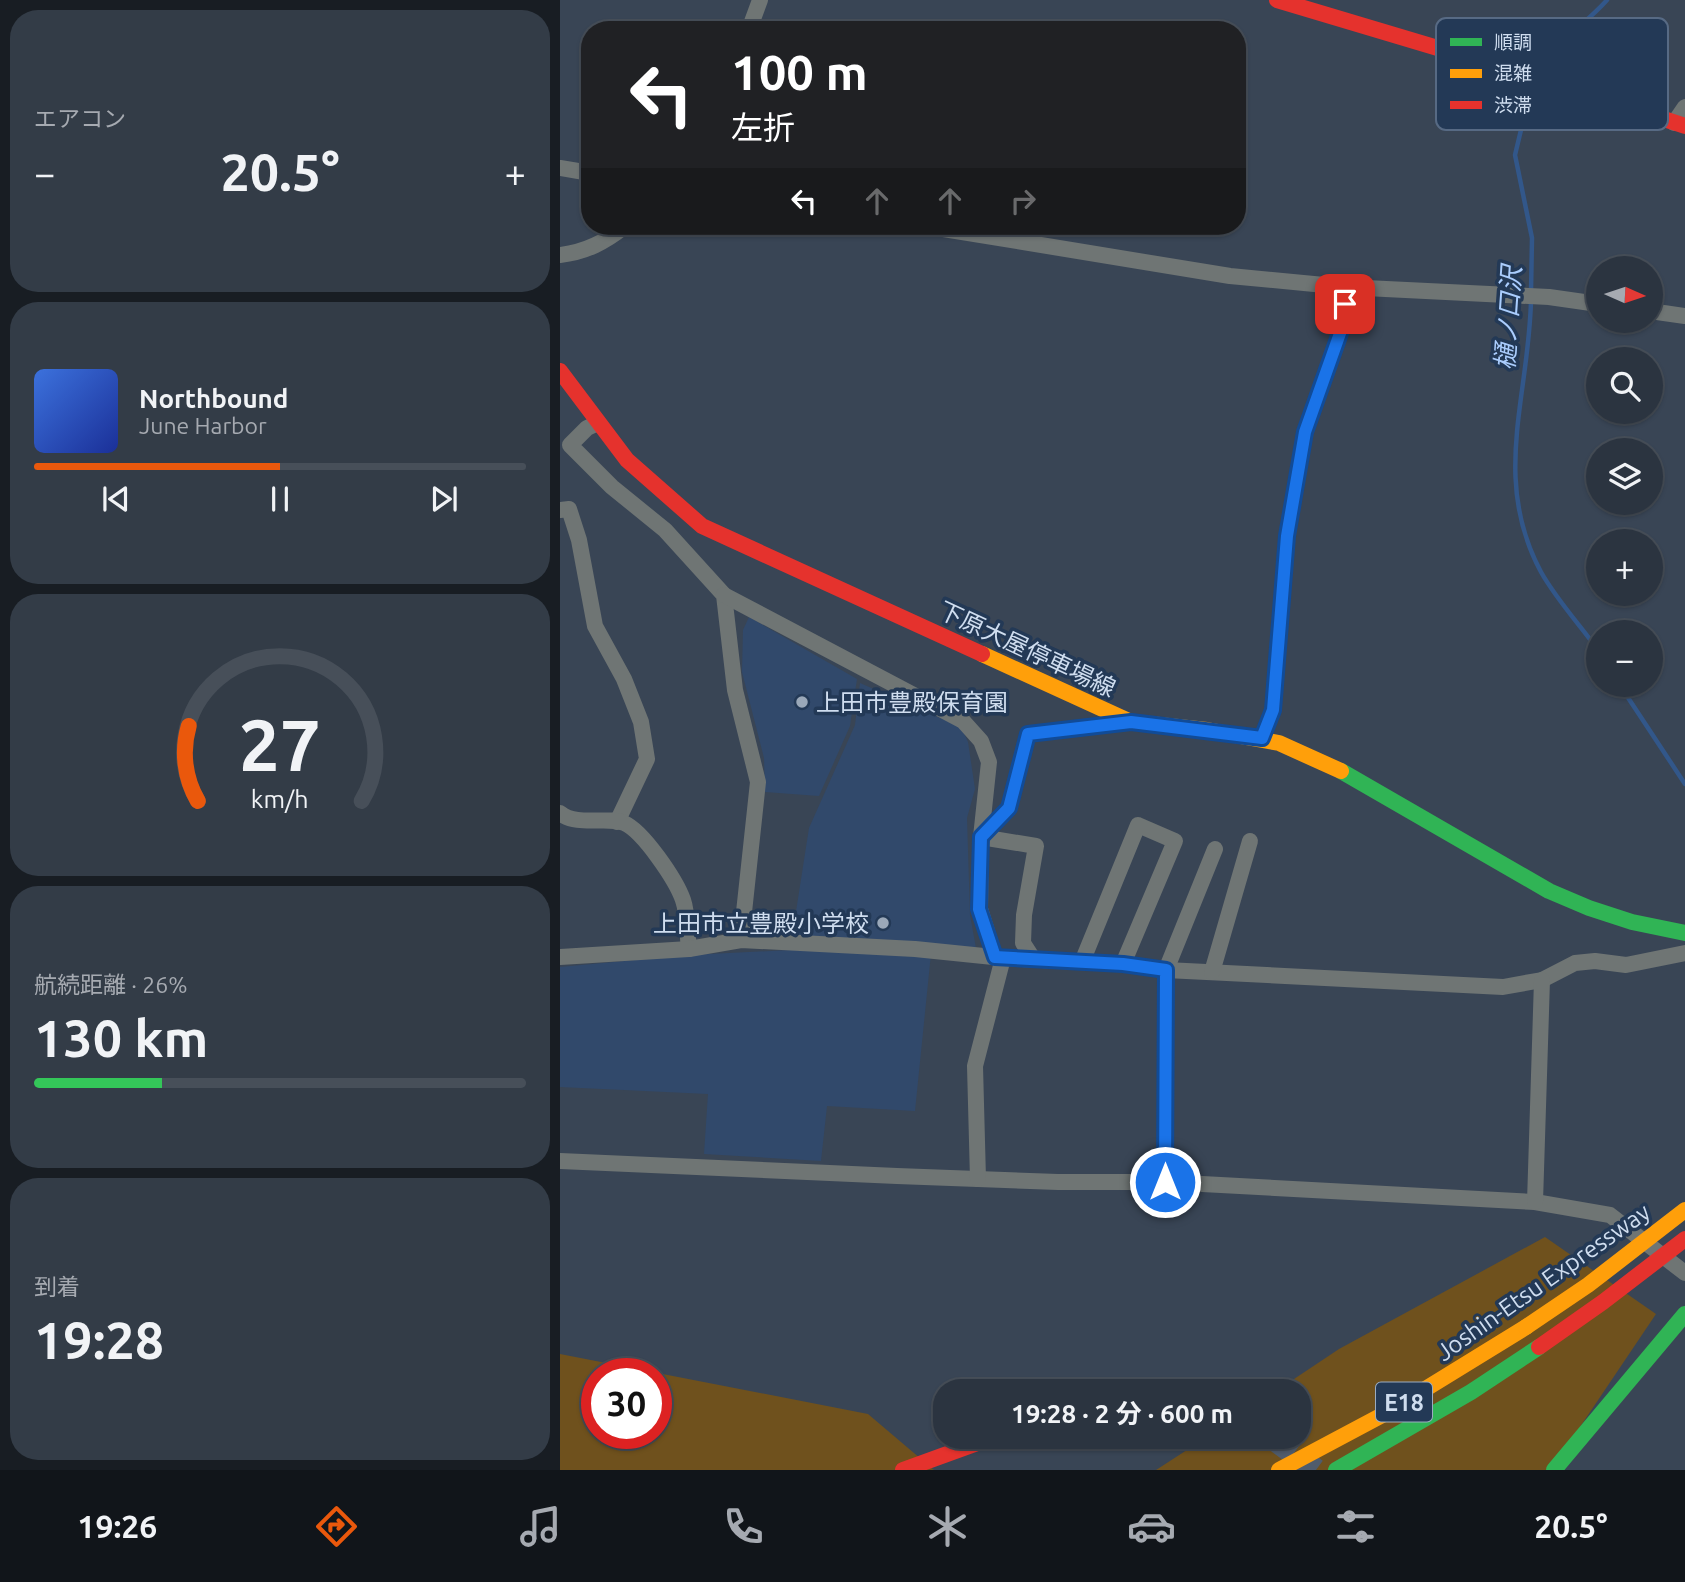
<!DOCTYPE html>
<html lang="ja">
<meta charset="utf-8">
<style>
:root{--surface:#2b3440;--page:#333c47;--text:#f1f3f6;--muted:#a6aab1;--line:#474f59;--accent:#ea580c}
body{margin:0;font-family:Ubuntu,"Noto Sans JP",sans-serif;background:var(--page);color:var(--text);height:100vh;display:flex;flex-direction:column;font-size:26px;white-space:nowrap}
*{box-sizing:border-box;margin:0}
p{font-size:23px;color:var(--muted)}
.icon{flex:none;width:38px;height:38px;fill:none;stroke:currentColor;stroke-width:2;stroke-linecap:round;stroke-linejoin:round}
.map{position:relative;flex:1;overflow:hidden}
.details{display:flex;flex-direction:column;gap:10px;padding:10px;background:#181d23;width:560px}
.details>*{flex:none}
.hud{position:absolute;left:21px;top:21px;width:665px;height:214px;border-radius:28px;box-shadow:0 2px 5px #0004,0 0 0 2px var(--line);background:#202124;color:#fff;overflow:hidden}
.needle{width:46px;rotate:93deg}
.fabs{position:absolute;left:1026px;top:256px;display:grid;gap:14px}
.fabs a{display:grid;place-items:center;width:77px;height:77px;border-radius:50%;background:var(--surface);box-shadow:0 2px 5px #0004,0 0 0 2px var(--line);font-size:35px}
.speed{position:absolute;left:21px;top:1358px;display:flex;gap:14px;font-size:35px;font-weight:700;text-align:center}
.speed>*{display:grid;place-content:center;width:91px;height:91px;border-radius:50%;background:var(--surface);box-shadow:0 2px 5px #0004,0 0 0 2px var(--line);line-height:1}
.speed .limit{border:10px solid #d22;background:#fff;color:#111}
.pin{position:absolute;display:grid;place-items:center;width:60px;height:60px;color:#fff;margin:-30px;border-radius:14px;box-shadow:0 4px 10px #0006}
.me{position:absolute;width:77px;margin:-38px;rotate:0deg;stroke-linejoin:round;filter:drop-shadow(0 0 5px #0008)}
.turn{display:flex;align-items:center;gap:24px;height:147px;padding:0 35px;font-size:32px}
.turn .icon{width:91px;height:91px;stroke-width:2.5}
.turn b{display:block;font-size:49px;line-height:60px}
.lanes{display:flex;align-items:center;height:66px;padding:0 35px;background:#0003;justify-content:center;gap:35px;direction:ltr}
.lanes .off{opacity:.35}
.big{font-size:52px;font-weight:700;line-height:1.1}
.details .tile{flex:1;display:flex;flex-direction:column;justify-content:center;gap:10px;min-width:0;padding:0 24px;border-radius:28px;background:var(--page)}
.details .dial{align-items:center;gap:0}
.dial svg{height:182px;overflow:visible;fill:none;stroke:var(--line);stroke-width:7;stroke-linecap:round;text-anchor:middle}
.dial text{fill:var(--text);stroke:none}
.song{display:flex;align-items:center;gap:21px}
.cover{width:84px;height:84px;border-radius:10px;background:linear-gradient(135deg,hsl(220 70% 55%),hsl(230 70% 35%))}
.played{height:7px;border-radius:4px;background:linear-gradient(90deg,var(--accent) 50%,var(--line) 50%)}
.keys{display:flex;justify-content:space-around;direction:ltr}
.heat{display:flex;justify-content:space-between;align-items:center;font-size:38px;direction:ltr}
.charge{height:10px;border-radius:5px;background:linear-gradient(90deg,#34c759 26%,var(--line) 0)}
.trip{position:absolute;left:373px;top:1379px;width:378px;height:70px;border-radius:28px;background:var(--surface);box-shadow:0 2px 5px #0004,0 0 0 2px var(--line);font-weight:700;line-height:70px;text-align:center}
.dock{display:flex;height:112px;justify-content:space-around;align-items:center;background:#11151a;color:var(--muted)}
.dock .icon{width:49px;height:49px}
.dock .on{color:var(--accent)}
.dock b{font-size:32px;color:var(--text)}
main{display:flex;flex:1;min-height:0}
.map>svg:first-child{display:block}
.built{fill:#31496b}
.green{fill:#6f511d;fill-rule:evenodd}
.lines{fill:none;stroke-linecap:round;stroke-linejoin:round}
.stream{stroke:#32578a;stroke-width:4.5}
.secondary-tunnel{stroke:#505c6c;stroke-width:23;stroke-dasharray:23 11;stroke-linecap:butt}
.street{stroke:#6f7574;stroke-width:16}
.fast{stroke:#30b455;stroke-width:16}
.slow{stroke:#ff9f0a;stroke-width:16}
.jam{stroke:#e5322d;stroke-width:16}
.slow-bridge{stroke:#ff9f0a;stroke-width:16}
.jam-bridge{stroke:#e5322d;stroke-width:16}
.route-casing{stroke:#114b97;stroke-width:18}
.route{stroke:#1a73e8;stroke-width:12}
.poi-dot{fill:#9aa8b9;stroke:#233956;stroke-width:2.5}
.labels{text-anchor:middle;dominant-baseline:central;stroke-width:7;stroke-linejoin:round;paint-order:stroke}
.shield{fill:#233956;stroke:#9bacc1;stroke-width:2}
.shield-label{font-size:23px;font-weight:bold;fill:#cfddef}
.street-label{font-size:24px;fill:#cfddef;stroke:#233956}
.poi-label{font-size:24px;fill:#cfddef;stroke:#233956;text-anchor:start}
.water-label{font-size:26px;font-style:italic;fill:#aacdfd;stroke:#233956}
.key{fill:#233956;stroke:#576a84;stroke-width:2}
.key-label{font-size:19px;fill:#cfddef}
</style>
<main>
<section class="details">
<div class="tile"><p>エアコン</p>
<div class="heat"><a>−</a><b class="big">20.5°</b><a>+</a></div>
</div>
<div class="tile">
<div class="song"><i class="cover"></i><div><b>Northbound</b><p>June Harbor</p></div></div>
<div class="played"></div>
<div class="keys"><svg class="icon" aria-label="previous" viewBox="0 0 24 24"><path d="M18 5L8 12l10 7zM5 5v14"/></svg><svg class="icon" aria-label="pause" viewBox="0 0 24 24"><path d="M8 5v14M16 5v14"/></svg><svg class="icon" aria-label="next" viewBox="0 0 24 24"><path d="M6 5l10 7-10 7zM19 5v14"/></svg></div>
</div>
<div class="tile dial"><svg viewBox="0 0 100 80">
<path d="M14 69A42 42 0 1 1 86 69"/>
<path d="M14 69A42 42 0 0 1 10 36" stroke="#ea580c"/>
<text x="50" y="56" font-size="32" font-weight="700">27</text>
<text x="50" y="72" font-size="11">km/h</text>
</svg></div>
<div class="tile"><p>航続距離 · 26%</p><b class="big">130 km</b><div class="charge"></div></div>
<div class="tile"><p>到着</p><b class="big">19:28</b></div>
</section>
<div class="map">
<svg width="1125" height="1470" viewBox="0 0 1125 1470">
<rect width="100%" height="100%" fill="#394555"/>
<!-- built -->
<g class="built">
<path d="M 189,617 L 297,679 L 290,726 L 259,796 L 205,792 L 204,758 L 182,672 L 183,630 Z"/>
<path d="M 300,683 L 401,727 L 408,742 L 415,789 L 407,818 L 410,915 L 416,948 L 372,944 L 355,1111 L 267,1106 L 261,1161 L 144,1154 L 148,1094 L 0,1087 L 0,967 L 129,955 L 230,950 L 249,828 L 295,725 Z"/>
</g>
<!-- green -->
<g class="green">
<path d="M 985,1237 L 1096,1314 L 991,1470 L 596,1470 L 647,1437 L 738,1437 L 738,1391 L 716,1391 L 779,1349 Z"/>
<path d="M 0,1354 L 308,1414 L 374,1470 L 0,1470 ZM 37,1374 L 96,1374 L 96,1433 L 37,1433 Z"/>
</g>
<g class="lines">
<!-- stream -->
<g class="stream">
<path d="M 978,70 C 996,42 1026,24 1047,0"/>
<path d="M 971,292 L 972,238 L 955,155 L 972,84"/>
<path d="M 971,300 C 969,397 931,479 981,572 C 996,599 1020,625 1038,650"/>
<path d="M 1059,684 L 1125,784"/>
</g>
<!-- secondary-tunnel -->
<path class="secondary-tunnel" d="M 715,1440 L 756,1470"/>
<!-- street -->
<g class="street">
<path d="M 189,30 L 200,0"/>
<path d="M 1114,123 L 1125,107"/>
<path d="M 0,168 L 30,173"/>
<path d="M 365,226 L 670,276 L 785,287 L 989,297 L 1038,304"/>
<path d="M 0,255 C 26,252 45,242 65,226"/>
<path d="M 1090,311 L 1125,316"/>
<path d="M 38,423 L 27,428 L 10,445 L 52,487 L 105,530 L 164,595 L 175,690 L 198,782 L 181,940"/>
<path d="M 0,510 L 9,509 L 19,540 L 35,626 L 64,679 L 81,722 L 87,759 L 57,822"/>
<path d="M 164,595 L 403,721 L 421,741 L 429,762 L 421,837 L 420,909 L 435,957"/>
<path d="M 702,738 L 713,710 L 727,536 L 745,432 L 784,322 L 785,287"/>
<path d="M 0,813 C 16,827 49,816 64,823 C 83,831 116,880 123,900 C 128,914 127,934 129,949"/>
<path d="M 421,837 L 449,808 L 468,734 L 568,722"/>
<path d="M 421,837 L 476,846 L 464,915 L 463,943 L 474,960"/>
<path d="M 0,957 L 129,949 L 181,940 L 355,949 L 443,958 L 563,964 L 606,970 L 943,987 L 982,980 L 1015,963 L 1035,961 L 1066,965 L 1125,953"/>
<path d="M 522,962 L 578,825 L 615,841 L 563,964"/>
<path d="M 652,972 L 690,841"/>
<path d="M 0,1161 L 337,1176 L 498,1182 L 605,1182 L 975,1202 L 1050,1215 L 1125,1273"/>
<path d="M 418,1179 L 415,1066 L 443,958"/>
<path d="M 605,1182 L 606,970 L 655,849"/>
<path d="M 975,1202 L 982,980"/>
</g>
<!-- fast -->
<g class="fast">
<path d="M 781,771 L 989,891 L 1029,908 L 1072,922 L 1125,933"/>
<path d="M 776,1470 L 911,1392 L 979,1347"/>
<path d="M 994,1470 L 1125,1314"/>
</g>
<!-- slow -->
<g class="slow">
<path d="M 422,654 L 571,722 L 647,730 L 719,743 L 781,771"/>
<path d="M 719,1470 L 828,1412 L 966,1327"/>
</g>
<!-- jam -->
<g class="jam">
<path d="M 717,0 L 988,81 L 1125,126"/>
<path d="M 0,371 L 67,460 L 142,526 L 422,654"/>
<path d="M 559,1391 L 606,1386 L 628,1391"/>
<path d="M 710,1437 L 715,1440"/>
<path d="M 343,1470 L 434,1437"/>
</g>
<!-- slow-bridge -->
<path class="slow-bridge" d="M 966,1327 L 1028,1285 L 1125,1210"/>
<!-- jam-bridge -->
<path class="jam-bridge" d="M 979,1347 L 1043,1302 L 1125,1239"/>
</g>
<g class="lines">
<defs>
<path id="route" d="M 605,1182 L 606,970 L 563,964 L 435,957 L 419,909 L 421,837 L 449,808 L 468,734 L 571,722 L 702,738 L 713,710 L 727,536 L 745,432 L 784,322 L 785,304"/>
</defs>
<!-- route casing -->
<use href="#route" class="route-casing"/>
<!-- route -->
<use href="#route" class="route"/>
</g>
<!-- markers -->
<g class="poi-dot">
<circle cx="242" cy="702" r="7"/>
<circle cx="323" cy="923" r="7"/>
</g>
<g class="labels">
<!-- shield labels -->
<rect class="shield" x="816" y="1382.5" width="56" height="39" rx="5"/>
<g class="shield-label">
<text x="844" y="1402">E18</text>
</g>
<!-- street labels -->
<g class="street-label">
<text transform="translate(467 649) rotate(25)">下原大屋停車場線</text>
<text transform="translate(983 1282) rotate(-35)">Joshin-Etsu Expressway</text>
</g>
<!-- poi labels -->
<g class="poi-label">
<text x="256" y="702">上田市豊殿保育園</text>
<text x="309" y="923" text-anchor="end">上田市立豊殿小学校</text>
</g>
<!-- water labels -->
<g class="water-label">
<text transform="translate(948 318) rotate(-86)">樋ノ口沢</text>
</g>
</g>
<!-- legend -->
<rect x="876" y="18" width="232" height="112" rx="10" class="key"/>
<rect x="890" y="38" width="32" height="8" fill="#30b455"/>
<rect x="890" y="69" width="32" height="9" fill="#ff9f0a"/>
<rect x="890" y="101" width="32" height="8" fill="#e5322d"/>
<g class="key-label">
<text x="934" y="49">順調</text>
<text x="934" y="80">混雑</text>
<text x="934" y="112">渋滞</text>
</g>
</svg>
<div class="fabs">
<a><svg class="needle" viewBox="-14 -14 28 28"><path d="M0-13l5 13h-10z" fill="#e53935"/><path d="M0 13l5-13h-10z" fill="#a6aab1"/></svg></a>
<a><svg class="icon" aria-label="search" viewBox="0 0 24 24"><circle cx="10" cy="10" r="6"/><path d="M15 15l6 6"/></svg></a>
<a><svg class="icon" aria-label="layers" viewBox="0 0 24 24"><path d="M12 4l9 5-9 5-9-5zM3 14l9 5 9-5"/></svg></a>
<a>+</a>
<a>−</a>
</div>
<div class="speed"><div class="limit">30</div></div>
<div class="pin" style="left:785px;top:304px;background:#d93025"><svg class="icon" aria-label="arrive" viewBox="0 0 24 24"><path d="M6 21V4h12l-3 4 3 4H6"/></svg></div>
<svg class="me" style="left:605px;top:1182px" viewBox="-20 -20 40 40"><circle r="17" fill="#1a73e8" stroke="#fff" stroke-width="3"/><path d="M0-11L8 9 0 5-8 9z" fill="#fff"/></svg>
<div class="trip">19:28 · 2 分 · 600 m</div>
<div class="hud">
<div class="turn"><svg class="icon" aria-label="left" viewBox="0 0 24 24"><path d="M17 20v-9H6M10 6l-5 5 5 5"/></svg><div><b>100 m</b>左折</div></div>
<div class="lanes"><svg class="icon" aria-label="left" viewBox="0 0 24 24"><path d="M17 20v-9H6M10 6l-5 5 5 5"/></svg><svg class="icon off" aria-label="ahead" viewBox="0 0 24 24"><path d="M12 20V5M6 11l6-6 6 6"/></svg><svg class="icon off" aria-label="ahead" viewBox="0 0 24 24"><path d="M12 20V5M6 11l6-6 6 6"/></svg><svg class="icon off" aria-label="right" viewBox="0 0 24 24"><path d="M7 20v-9h11M14 6l5 5-5 5"/></svg></div>
</div>
</div>
</main>
<nav class="dock">
<b>19:26</b>
<svg class="icon on" aria-label="directions" viewBox="0 0 24 24"><path d="M12 3l9 9-9 9-9-9zM9 14v-3h6M13 9l2 2-2 2"/></svg>
<svg class="icon" aria-label="music" viewBox="0 0 24 24"><path d="M9 18V5l10-2v13"/><circle cx="6" cy="18" r="3"/><circle cx="16" cy="16" r="3"/></svg>
<svg class="icon" aria-label="phone" viewBox="0 0 24 24"><path d="M5 4h4l2 5-3 2q2 4 5 5l2-3 5 2v4C11 20 4 13 5 4z"/></svg>
<svg class="icon" aria-label="climate" viewBox="0 0 24 24"><path d="M12 3v18M4 7l16 10M4 17L20 7"/></svg>
<svg class="icon" aria-label="car" viewBox="0 0 24 24"><path d="M5 17H2v-5l4-1 3-4h7l3 4 3 1v5h-3M9 17h6M6 11h13"/><circle cx="7" cy="17" r="2"/><circle cx="17" cy="17" r="2"/></svg>
<svg class="icon" aria-label="filters" viewBox="0 0 24 24"><path d="M4 7h16M4 17h16"/><circle cx="9" cy="7" r="2"/><circle cx="15" cy="17" r="2"/></svg>
<b>20.5°</b>
</nav>
